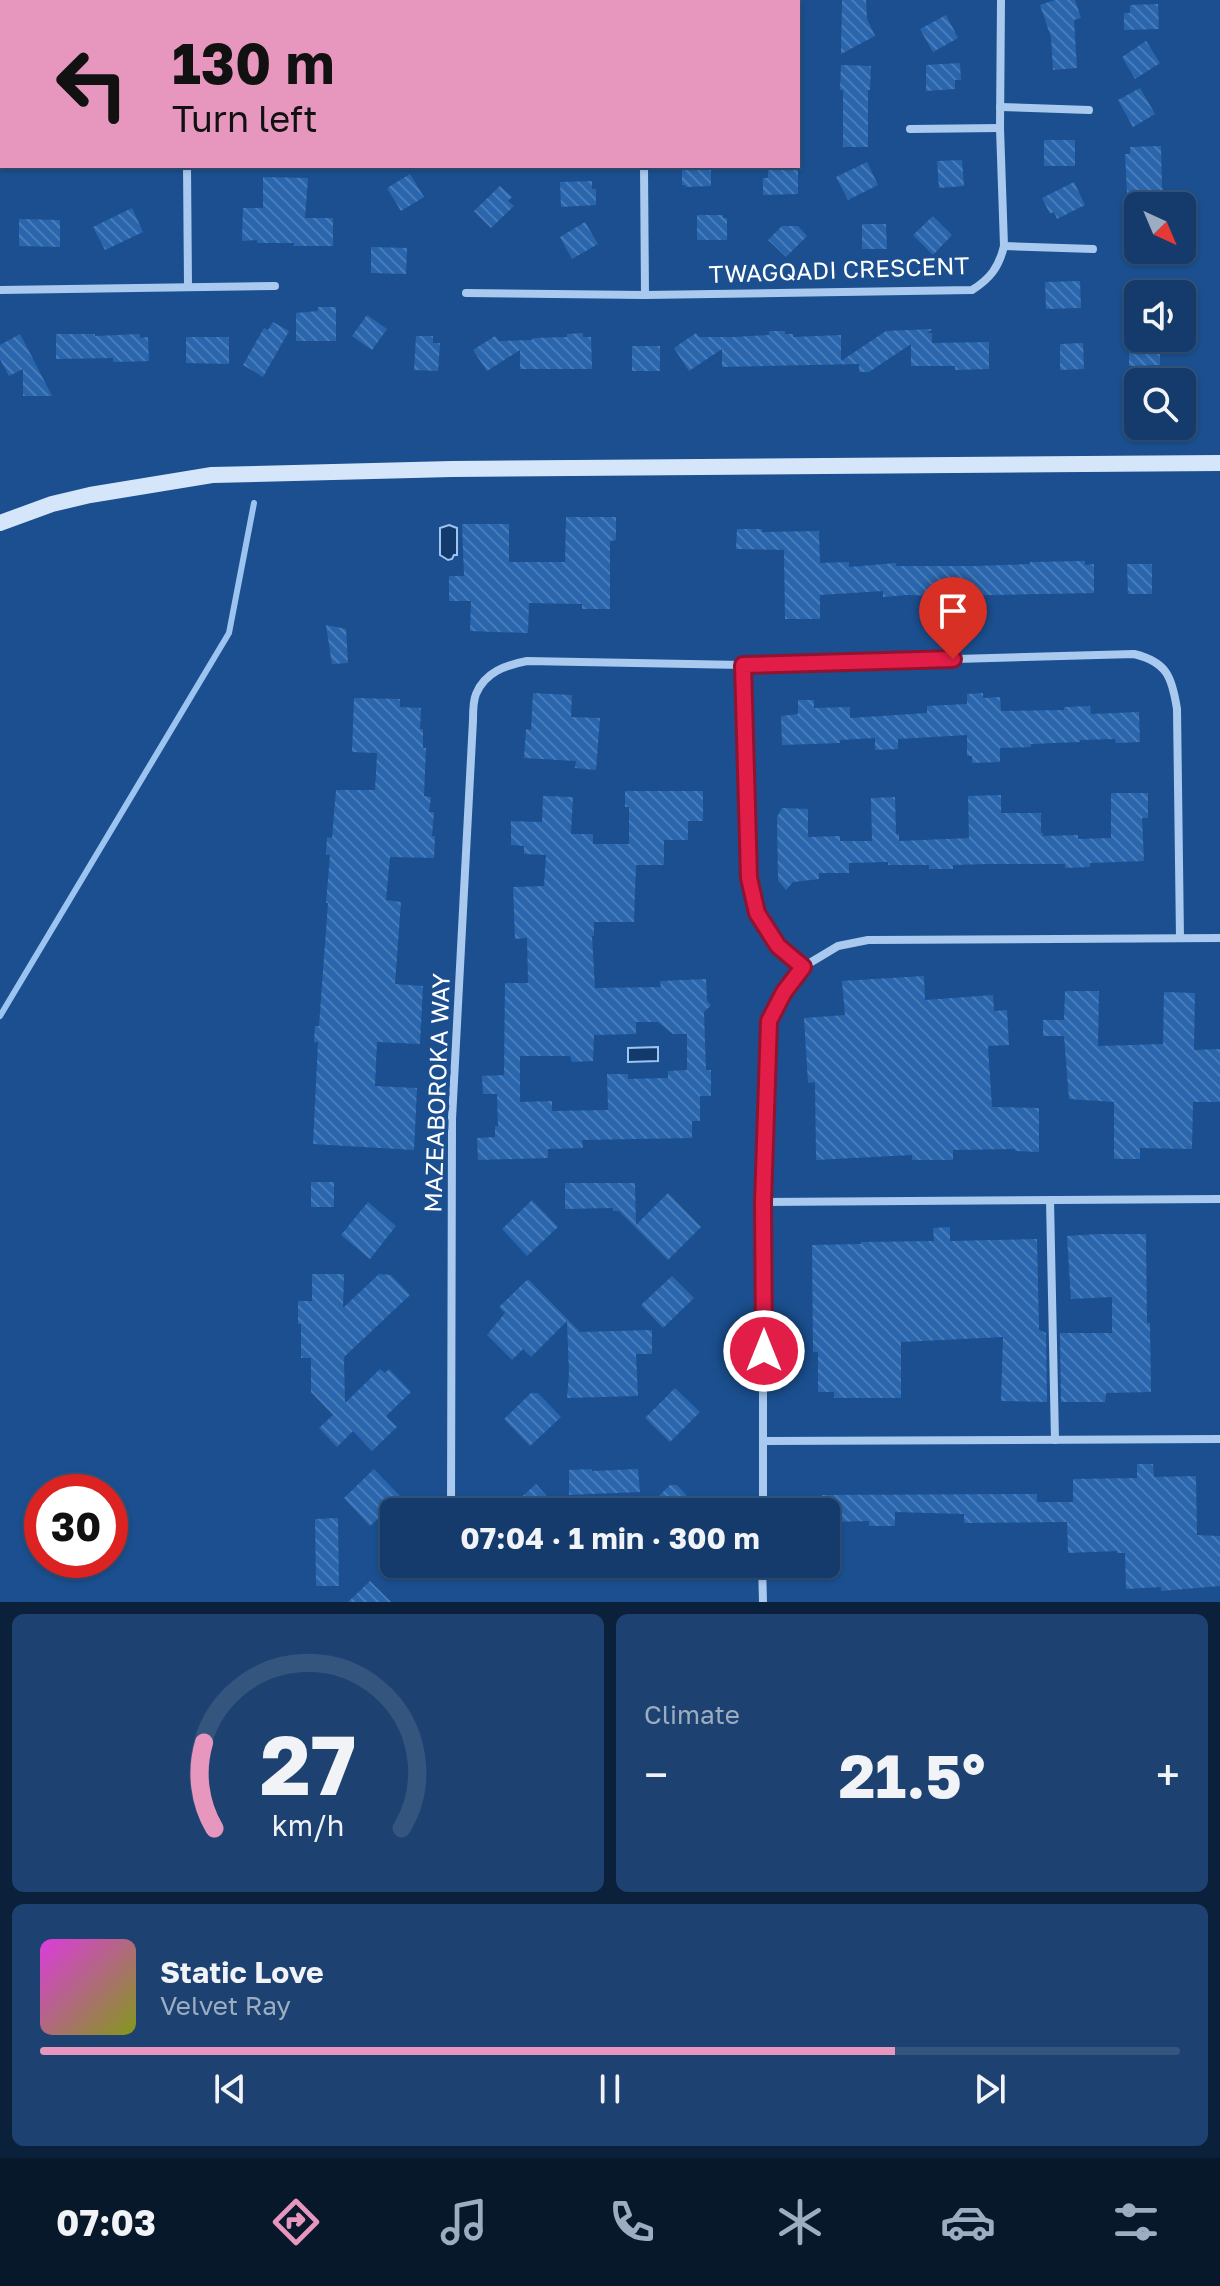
<!DOCTYPE html>
<meta charset="utf-8">
<style>
:root{--surface:#143b6b;--page:#1d4271;--text:#f1f3f6;--muted:#9dadc1;--line:#33557e;--accent:#e797bd}
body{margin:0;font-family:"Golos Text",sans-serif;background:var(--page);color:var(--text);height:100vh;display:flex;flex-direction:column;font-size:30px;white-space:nowrap}
*{box-sizing:border-box;margin:0}
p{font-size:26px;color:var(--muted)}
.icon{flex:none;width:44px;height:44px;fill:none;stroke:currentColor;stroke-width:2;stroke-linecap:round;stroke-linejoin:round}
.map{position:relative;height:1602px;overflow:hidden}
.sheet{display:flex;flex-direction:column;gap:12px;padding:12px;background:#0b203b;flex:1}
.sheet>*{flex:none}
.top-card{position:absolute;left:0px;top:0px;width:800px;height:168px;box-shadow:0 2px 6px #0004,0 0 0 2px var(--line);background:#e797bd;color:#111;overflow:hidden}
.needle{width:52px;rotate:136deg}
.buttons{position:absolute;left:1124px;top:192px;display:grid;gap:16px}
.buttons a{display:grid;place-items:center;width:72px;height:72px;border-radius:12px;background:var(--surface);box-shadow:0 2px 6px #0004,0 0 0 2px var(--line);font-size:40px}
.speed{position:absolute;left:24px;top:1474px;display:flex;gap:16px;font-size:40px;font-weight:700;text-align:center}
.speed>*{display:grid;place-content:center;width:104px;height:104px;border-radius:50%;background:var(--surface);box-shadow:0 2px 6px #0004,0 0 0 2px var(--line);line-height:1}
.speed .limit{border:12px solid #d22;background:#fff;color:#111}
.pin{position:absolute;display:grid;place-items:center;width:68px;height:68px;color:#fff;margin:-82px -34px;border-radius:50% 50% 50% 0;rotate:-45deg;box-shadow:0 0 8px #0007}
.pin .icon{rotate:45deg}
.me{position:absolute;width:88px;margin:-44px;rotate:0deg;stroke-linejoin:round;filter:drop-shadow(0 0 6px #0008)}
.turn{display:flex;align-items:center;gap:28px;height:168px;padding:0 40px;font-size:36px}
.turn .icon{width:104px;height:104px;stroke-width:2.5}
.turn b{display:block;font-size:56px;line-height:68px}
.big{font-size:60px;font-weight:700;line-height:1.1}
.sheet .widget{flex:1;display:flex;flex-direction:column;justify-content:center;gap:12px;min-width:0;padding:0 28px;border-radius:12px;background:var(--page)}
.sheet .dial{align-items:center;gap:0}
.dial svg{height:208px;overflow:visible;fill:none;stroke:var(--line);stroke-width:7;stroke-linecap:round;text-anchor:middle}
.dial text{fill:var(--text);stroke:none}
.song{display:flex;align-items:center;gap:24px}
.cover{width:96px;height:96px;border-radius:12px;background:linear-gradient(135deg,hsl(300 70% 55%),hsl(70 70% 35%))}
.played{height:8px;border-radius:4px;background:linear-gradient(90deg,var(--accent) 75%,var(--line) 75%)}
.keys{display:flex;justify-content:space-around;direction:ltr}
.heat{display:flex;justify-content:space-between;align-items:center;font-size:44px;direction:ltr}
.sheet .tiles{flex:1;display:grid;gap:12px;grid-template-columns:1fr 1fr}
.widget:last-child{grid-column:span 2}
.trip{position:absolute;left:380px;top:1498px;width:460px;height:80px;border-radius:12px;background:var(--surface);box-shadow:0 2px 6px #0004,0 0 0 2px var(--line);font-weight:700;line-height:80px;text-align:center}
.dock{display:flex;height:128px;justify-content:space-around;align-items:center;background:#08182b;color:var(--muted)}
.dock .icon{width:56px;height:56px}
.dock .selected{color:var(--accent)}
.dock b{font-size:36px;color:var(--text)}
.map>svg:first-child{display:block}
.water{fill:#123a6d;stroke:#9cc4f0;stroke-width:2}
.lines{fill:none;stroke-linecap:round;stroke-linejoin:round}
.stream{stroke:#9cc4f0;stroke-width:6}
.building{fill:url(#building-back-hatch);fill-rule:evenodd}
.street{stroke:#a9c9ee;stroke-width:8}
.secondary{stroke:#d6e6fa;stroke-width:16}
.route-casing{stroke:#92132f;stroke-width:20}
.route{stroke:#e11d48;stroke-width:14}
.labels{text-anchor:middle;dominant-baseline:central;stroke-width:8;stroke-linejoin:round;paint-order:stroke}
.street-label{font-size:24px;fill:#fff;stroke:#1b4f8f}
</style>
<div class="map">
<svg width="1220" height="1602" viewBox="0 0 1220 1602">
<defs>
<pattern id="building-back-hatch" width="6" height="6" patternUnits="userSpaceOnUse" patternTransform="scale(2)"><rect width="6" height="6" fill="#2a66ad"/><path d="M-1 5l2 2M0 0l6 6M5-1l2 2" fill="none" stroke="#4a7db9"/></pattern>
</defs>
<rect width="100%" height="100%" fill="#1b4f8f"/>
<!-- water -->
<g class="water">
<path d="M 449,525 L 457,528 L 457,555 L 454,555 L 452,559 L 448,560 L 440,555 L 440,528 Z"/>
<path d="M 658,1047 L 658,1061 L 628,1062 L 628,1048 Z"/>
</g>
<g class="lines">
<!-- stream -->
<path class="stream" d="M 0,1016 L 229,633 L 254,503"/>
</g>
<!-- building -->
<g class="building">
<path d="M 842,0 L 866,0 L 867,19 L 875,36 L 841,54 Z"/>
<path d="M 1055,0 L 1075,0 L 1081,18 L 1074,20 L 1077,68 L 1053,70 L 1051,37 L 1040,5 Z"/>
<path d="M 1158,4 L 1159,29 L 1124,30 L 1124,13 L 1130,13 L 1130,5 Z"/>
<path d="M 946,15 L 958,38 L 933,52 L 920,29 Z"/>
<path d="M 1146,41 L 1160,63 L 1135,79 L 1122,57 Z"/>
<path d="M 960,63 L 961,80 L 955,80 L 955,89 L 926,91 L 926,65 Z"/>
<path d="M 841,65 L 871,66 L 870,90 L 868,90 L 868,147 L 843,147 L 843,90 L 840,90 Z"/>
<path d="M 1140,88 L 1155,114 L 1133,127 L 1118,100 Z"/>
<rect x="1044" y="140" width="31" height="26"/>
<path d="M 1161,146 L 1162,187 L 1170,206 L 1131,206 L 1127,194 L 1125,154 L 1130,154 L 1130,147 Z"/>
<path d="M 962,160 L 964,186 L 939,188 L 937,161 Z"/>
<path d="M 867,162 L 878,185 L 848,200 L 836,177 Z"/>
<path d="M 682,166 L 711,166 L 711,186 L 686,187 L 685,185 L 682,185 Z"/>
<path d="M 768,170 L 798,170 L 798,194 L 763,195 L 763,178 L 768,178 Z"/>
<path d="M 410,174 L 424,197 L 401,211 L 387,188 Z"/>
<path d="M 263,177 L 308,178 L 305,218 L 333,218 L 333,246 L 294,246 L 294,243 L 257,243 L 257,240 L 242,241 L 243,208 L 263,208 Z"/>
<path d="M 592,181 L 592,189 L 596,189 L 596,205 L 561,207 L 560,182 Z"/>
<path d="M 1074,182 L 1085,205 L 1057,219 L 1054,212 L 1050,214 L 1042,198 Z"/>
<path d="M 500,186 L 512,197 L 508,201 L 514,206 L 491,228 L 474,211 Z"/>
<path d="M 132,208 L 143,232 L 105,250 L 93,227 Z"/>
<path d="M 697,215 L 723,215 L 723,218 L 727,218 L 727,240 L 697,240 Z"/>
<path d="M 933,216 L 952,235 L 933,255 L 913,235 Z"/>
<path d="M 19,219 L 60,220 L 60,247 L 19,246 Z"/>
<path d="M 585,222 L 598,244 L 572,259 L 560,237 Z"/>
<path d="M 862,224 L 886,224 L 887,249 L 862,249 Z"/>
<path d="M 782,226 L 798,226 L 807,236 L 786,257 L 768,240 Z"/>
<path d="M 371,247 L 407,248 L 406,274 L 371,273 Z"/>
<path d="M 1080,281 L 1081,308 L 1046,309 L 1045,282 Z"/>
<path d="M 318,307 L 336,307 L 336,341 L 296,341 L 296,313 L 318,311 Z"/>
<path d="M 367,315 L 387,329 L 372,350 L 352,336 Z"/>
<path d="M 273,322 L 289,331 L 263,377 L 243,365 L 264,328 L 268,330 Z"/>
<path d="M 933,329 L 927,333 L 932,333 L 932,343 L 989,342 L 989,369 L 955,370 L 955,366 L 911,366 L 911,344 L 869,372 L 859,372 L 859,364 L 722,367 L 722,349 L 689,371 L 674,348 L 696,333 L 699,337 L 734,337 L 769,335 L 769,331 L 785,331 L 785,334 L 793,334 L 793,337 L 841,335 L 841,361 L 886,331 Z"/>
<path d="M 583,333 L 583,337 L 591,337 L 592,369 L 520,369 L 520,350 L 487,371 L 473,350 L 495,336 L 499,341 L 532,340 L 533,338 L 567,337 L 567,334 Z"/>
<path d="M 20,334 L 31,355 L 52,396 L 23,396 L 23,369 L 9,376 L 0,359 L 0,345 Z"/>
<path d="M 56,334 L 95,334 L 95,336 L 140,334 L 140,338 L 148,337 L 149,361 L 113,362 L 113,358 L 56,359 Z"/>
<path d="M 416,336 L 433,336 L 433,343 L 440,343 L 438,371 L 414,370 Z"/>
<path d="M 186,337 L 229,337 L 229,364 L 186,363 Z"/>
<path d="M 1137,338 L 1160,338 L 1160,365 L 1129,366 L 1129,343 L 1137,342 Z"/>
<path d="M 1083,343 L 1084,369 L 1060,370 L 1060,344 Z"/>
<rect x="632" y="346" width="28" height="25"/>
<path d="M 566,517 L 616,517 L 616,540 L 610,541 L 610,609 L 582,609 L 582,604 L 529,603 L 528,633 L 470,631 L 471,601 L 449,601 L 449,576 L 464,576 L 462,524 L 509,524 L 509,562 L 565,562 Z"/>
<path d="M 737,529 L 762,529 L 762,532 L 819,531 L 820,563 L 849,562 L 849,567 L 896,563 L 896,566 L 976,566 L 1030,564 L 1030,562 L 1085,561 L 1085,565 L 1094,564 L 1094,593 L 944,596 L 907,595 L 883,597 L 883,591 L 820,595 L 820,619 L 785,619 L 784,550 L 736,549 Z"/>
<path d="M 1127,564 L 1152,564 L 1152,594 L 1128,594 Z"/>
<path d="M 326,625 L 346,629 L 348,663 L 332,664 Z"/>
<path d="M 533,693 L 572,695 L 571,717 L 600,718 L 596,770 L 575,768 L 576,761 L 524,758 L 526,729 L 531,730 Z"/>
<path d="M 983,693 L 983,698 L 1000,697 L 1001,711 L 1064,710 L 1064,707 L 1090,706 L 1091,714 L 1139,712 L 1140,742 L 1116,743 L 1115,739 L 1080,740 L 1080,742 L 1031,744 L 1031,747 L 1000,748 L 1000,762 L 972,763 L 972,756 L 967,756 L 967,735 L 898,739 L 898,749 L 875,750 L 875,738 L 840,740 L 840,743 L 782,745 L 781,716 L 798,714 L 798,700 L 814,700 L 814,708 L 850,707 L 850,718 L 927,713 L 927,706 L 967,704 L 967,694 Z"/>
<path d="M 354,698 L 400,699 L 400,707 L 421,708 L 420,729 L 423,729 L 423,748 L 426,748 L 424,796 L 431,797 L 429,812 L 434,812 L 432,836 L 435,836 L 434,858 L 390,857 L 386,900 L 401,902 L 395,984 L 423,986 L 420,1044 L 377,1042 L 375,1086 L 417,1088 L 414,1150 L 313,1144 L 318,1042 L 314,1042 L 315,1026 L 319,1026 L 328,903 L 326,903 L 330,855 L 326,854 L 327,837 L 332,838 L 336,790 L 375,790 L 377,753 L 352,752 Z"/>
<path d="M 625,791 L 703,791 L 703,821 L 688,821 L 688,840 L 664,840 L 664,865 L 636,865 L 634,922 L 594,922 L 594,936 L 592,936 L 595,988 L 661,987 L 660,981 L 706,979 L 707,1001 L 711,1005 L 704,1012 L 706,1070 L 711,1070 L 711,1096 L 700,1096 L 700,1121 L 692,1121 L 692,1138 L 582,1140 L 583,1148 L 548,1149 L 548,1158 L 478,1160 L 477,1138 L 495,1137 L 495,1126 L 498,1126 L 497,1094 L 483,1094 L 482,1076 L 504,1075 L 505,983 L 528,983 L 527,938 L 515,939 L 513,887 L 544,886 L 546,855 L 524,854 L 524,846 L 511,845 L 511,821 L 542,822 L 543,796 L 573,797 L 571,834 L 593,834 L 593,844 L 629,844 L 629,807 L 625,807 ZM 636,1022 L 658,1022 L 673,1034 L 687,1034 L 687,1070 L 668,1071 L 668,1078 L 628,1079 L 628,1074 L 607,1074 L 608,1110 L 552,1111 L 552,1101 L 520,1102 L 520,1056 L 570,1056 L 572,1062 L 593,1061 L 594,1035 L 636,1034 Z"/>
<path d="M 1111,793 L 1148,793 L 1148,818 L 1142,818 L 1144,861 L 1090,863 L 1090,867 L 1065,868 L 1065,864 L 987,864 L 953,865 L 953,869 L 929,869 L 929,865 L 888,865 L 888,862 L 849,863 L 849,873 L 819,873 L 819,879 L 793,882 L 786,890 L 778,880 L 777,817 L 782,808 L 808,809 L 808,837 L 840,836 L 840,841 L 872,841 L 871,798 L 895,797 L 896,834 L 899,834 L 899,841 L 969,838 L 968,796 L 1001,795 L 1001,813 L 1041,813 L 1041,833 L 1043,833 L 1043,836 L 1078,835 L 1078,839 L 1111,838 Z"/>
<path d="M 924,976 L 925,1000 L 993,995 L 994,1011 L 1007,1010 L 1009,1045 L 988,1046 L 992,1107 L 1039,1108 L 1039,1152 L 1015,1151 L 1015,1149 L 953,1150 L 953,1160 L 912,1160 L 912,1155 L 816,1160 L 815,1082 L 808,1083 L 804,1018 L 845,1015 L 842,981 Z"/>
<path d="M 1065,991 L 1099,991 L 1098,1046 L 1163,1044 L 1164,992 L 1195,993 L 1194,1050 L 1220,1049 L 1220,1102 L 1193,1102 L 1192,1149 L 1140,1148 L 1140,1159 L 1114,1159 L 1114,1102 L 1069,1099 L 1064,1036 L 1043,1036 L 1043,1020 L 1064,1020 Z"/>
<rect x="311" y="1182" width="23" height="25"/>
<path d="M 565,1183 L 635,1183 L 636,1225 L 668,1193 L 701,1227 L 668,1260 L 619,1211 L 613,1211 L 613,1208 L 565,1209 Z"/>
<path d="M 532,1200 L 558,1227 L 527,1256 L 502,1229 Z"/>
<path d="M 368,1202 L 396,1226 L 370,1259 L 341,1235 Z"/>
<path d="M 950,1227 L 950,1241 L 1037,1239 L 1039,1330 L 1046,1333 L 1047,1402 L 1001,1401 L 1003,1337 L 901,1342 L 901,1398 L 834,1398 L 834,1392 L 818,1392 L 818,1352 L 813,1352 L 812,1245 L 861,1244 L 861,1242 L 934,1241 L 933,1228 Z"/>
<path d="M 1099,1234 L 1146,1234 L 1147,1323 L 1150,1323 L 1151,1392 L 1106,1393 L 1105,1402 L 1061,1402 L 1060,1333 L 1112,1333 L 1112,1297 L 1071,1299 L 1067,1236 Z"/>
<path d="M 312,1274 L 344,1274 L 343,1308 L 379,1274 L 391,1275 L 410,1295 L 344,1357 L 345,1403 L 380,1369 L 385,1373 L 389,1369 L 411,1392 L 386,1416 L 397,1427 L 372,1451 L 353,1431 L 337,1447 L 319,1428 L 333,1415 L 311,1392 L 311,1358 L 301,1358 L 301,1324 L 298,1324 L 298,1301 L 312,1301 Z"/>
<path d="M 672,1276 L 694,1298 L 663,1328 L 641,1305 Z"/>
<path d="M 528,1279 L 580,1332 L 652,1330 L 652,1354 L 636,1354 L 638,1396 L 567,1398 L 569,1374 L 567,1321 L 531,1357 L 523,1349 L 512,1360 L 487,1335 L 505,1313 L 499,1307 Z"/>
<path d="M 675,1388 L 700,1412 L 670,1442 L 645,1418 Z"/>
<path d="M 531,1393 L 538,1393 L 561,1417 L 530,1446 L 504,1419 Z"/>
<path d="M 1137,1464 L 1153,1464 L 1154,1477 L 1196,1476 L 1197,1535 L 1220,1536 L 1220,1586 L 1161,1591 L 1161,1587 L 1126,1589 L 1125,1553 L 1117,1553 L 1117,1551 L 1068,1553 L 1067,1522 L 964,1523 L 964,1514 L 895,1512 L 895,1526 L 869,1526 L 869,1521 L 826,1522 L 826,1512 L 822,1512 L 822,1495 L 1037,1494 L 1037,1502 L 1073,1502 L 1073,1479 L 1137,1478 Z"/>
<path d="M 374,1469 L 401,1497 L 370,1526 L 344,1498 Z"/>
<path d="M 592,1469 L 592,1471 L 638,1469 L 640,1492 L 569,1495 L 569,1470 Z"/>
<path d="M 536,1484 L 561,1512 L 505,1512 Z"/>
<path d="M 670,1485 L 677,1485 L 702,1512 L 643,1512 Z"/>
<path d="M 338,1518 L 339,1586 L 316,1586 L 315,1519 Z"/>
<path d="M 370,1581 L 391,1602 L 348,1602 Z"/>
</g>
<g class="lines">
<!-- street -->
<g class="street">
<path d="M 183,0 L 183,2"/>
<path d="M 641,0 L 641,2"/>
<path d="M 1000,107 L 1089,110"/>
<path d="M 910,129 L 1000,128"/>
<path d="M 187,166 L 188,286"/>
<path d="M 644,166 L 645,295"/>
<path d="M 1004,246 L 1093,249"/>
<path d="M 0,290 L 275,286"/>
<path d="M 466,293 L 645,295 L 972,290 C 990,279 999,267 1004,246 L 1000,128 L 1001,0"/>
<path d="M 743,665 L 749,878 L 757,913 L 778,946 L 803,967"/>
<path d="M 1050,1200 L 1055,1440"/>
<path d="M 763,1202 L 1220,1199"/>
<path d="M 764,1441 L 1220,1439"/>
<path d="M 451,1512 L 452,1119 L 473,720 C 473,712 473,701 476,694 C 485,672 506,665 527,661 L 743,665 L 1134,654 C 1167,662 1172,677 1177,709 L 1180,938"/>
<path d="M 763,1512 L 763,1202 L 769,1021 L 784,992 L 803,967 L 838,946 L 868,940 L 1220,938"/>
<path d="M 464,1564 L 484,1574 L 762,1570"/>
<path d="M 762,1564 L 763,1602"/>
</g>
<!-- secondary -->
<path class="secondary" d="M 0,523 L 52,504 L 90,495 L 212,475 L 452,469 L 1220,463"/>
</g>
<g class="lines">
<defs>
<path id="route" d="M 764,1351 L 763,1202 L 769,1021 L 784,992 L 803,967 L 778,946 L 757,913 L 749,878 L 743,665 L 953,659"/>
</defs>
<!-- route casing -->
<use href="#route" class="route-casing"/>
<!-- route -->
<use href="#route" class="route"/>
</g>
<g class="labels">
<!-- street labels -->
<g class="street-label">
<text transform="translate(839 269) rotate(-2)">TWAGQADI CRESCENT</text>
<text transform="translate(436 1093) rotate(-88)">MAZEABOROKA WAY</text>
</g>
</g>
</svg>
<div class="buttons">
<a><svg class="needle" viewBox="-14 -14 28 28"><path d="M0-13l5 13h-10z" fill="#e53935"/><path d="M0 13l5-13h-10z" fill="#9dadc1"/></svg></a>
<a><svg class="icon" aria-label="sound" viewBox="0 0 24 24"><path d="M4 9h4l5-4v14l-5-4H4zM17 9q2 3 0 6"/></svg></a>
<a><svg class="icon" aria-label="search" viewBox="0 0 24 24"><circle cx="10" cy="10" r="6"/><path d="M15 15l6 6"/></svg></a>
</div>
<div class="speed"><div class="limit">30</div></div>
<div class="pin" style="left:953px;top:659px;background:#d93025"><svg class="icon" aria-label="arrive" viewBox="0 0 24 24"><path d="M6 21V4h12l-3 4 3 4H6"/></svg></div>
<svg class="me" style="left:764px;top:1351px" viewBox="-20 -20 40 40"><circle r="17" fill="#e11d48" stroke="#fff" stroke-width="3"/><path d="M0-11L8 9 0 5-8 9z" fill="#fff"/></svg>
<div class="trip">07:04 · 1 min · 300 m</div>
<div class="top-card">
<div class="turn"><svg class="icon" aria-label="left" viewBox="0 0 24 24"><path d="M17 20v-9H6M10 6l-5 5 5 5"/></svg><div><b>130 m</b>Turn left</div></div>
</div>
</div>
<section class="sheet">
<div class="tiles">
<div class="widget dial"><svg viewBox="0 0 100 80">
<path d="M14 69A42 42 0 1 1 86 69"/>
<path d="M14 69A42 42 0 0 1 10 36" stroke="#e797bd"/>
<text x="50" y="56" font-size="32" font-weight="700">27</text>
<text x="50" y="72" font-size="11">km/h</text>
</svg></div>
<div class="widget"><p>Climate</p>
<div class="heat"><a>−</a><b class="big">21.5°</b><a>+</a></div>
</div>
<div class="widget">
<div class="song"><i class="cover"></i><div><b>Static Love</b><p>Velvet Ray</p></div></div>
<div class="played"></div>
<div class="keys"><svg class="icon" aria-label="previous" viewBox="0 0 24 24"><path d="M18 5L8 12l10 7zM5 5v14"/></svg><svg class="icon" aria-label="pause" viewBox="0 0 24 24"><path d="M8 5v14M16 5v14"/></svg><svg class="icon" aria-label="next" viewBox="0 0 24 24"><path d="M6 5l10 7-10 7zM19 5v14"/></svg></div>
</div>
</div>
</section>
<nav class="dock">
<b>07:03</b>
<svg class="icon selected" aria-label="directions" viewBox="0 0 24 24"><path d="M12 3l9 9-9 9-9-9zM9 14v-3h6M13 9l2 2-2 2"/></svg>
<svg class="icon" aria-label="music" viewBox="0 0 24 24"><path d="M9 18V5l10-2v13"/><circle cx="6" cy="18" r="3"/><circle cx="16" cy="16" r="3"/></svg>
<svg class="icon" aria-label="phone" viewBox="0 0 24 24"><path d="M5 4h4l2 5-3 2q2 4 5 5l2-3 5 2v4C11 20 4 13 5 4z"/></svg>
<svg class="icon" aria-label="climate" viewBox="0 0 24 24"><path d="M12 3v18M4 7l16 10M4 17L20 7"/></svg>
<svg class="icon" aria-label="car" viewBox="0 0 24 24"><path d="M5 17H2v-5l4-1 3-4h7l3 4 3 1v5h-3M9 17h6M6 11h13"/><circle cx="7" cy="17" r="2"/><circle cx="17" cy="17" r="2"/></svg>
<svg class="icon" aria-label="filters" viewBox="0 0 24 24"><path d="M4 7h16M4 17h16"/><circle cx="9" cy="7" r="2"/><circle cx="15" cy="17" r="2"/></svg>
</nav>
